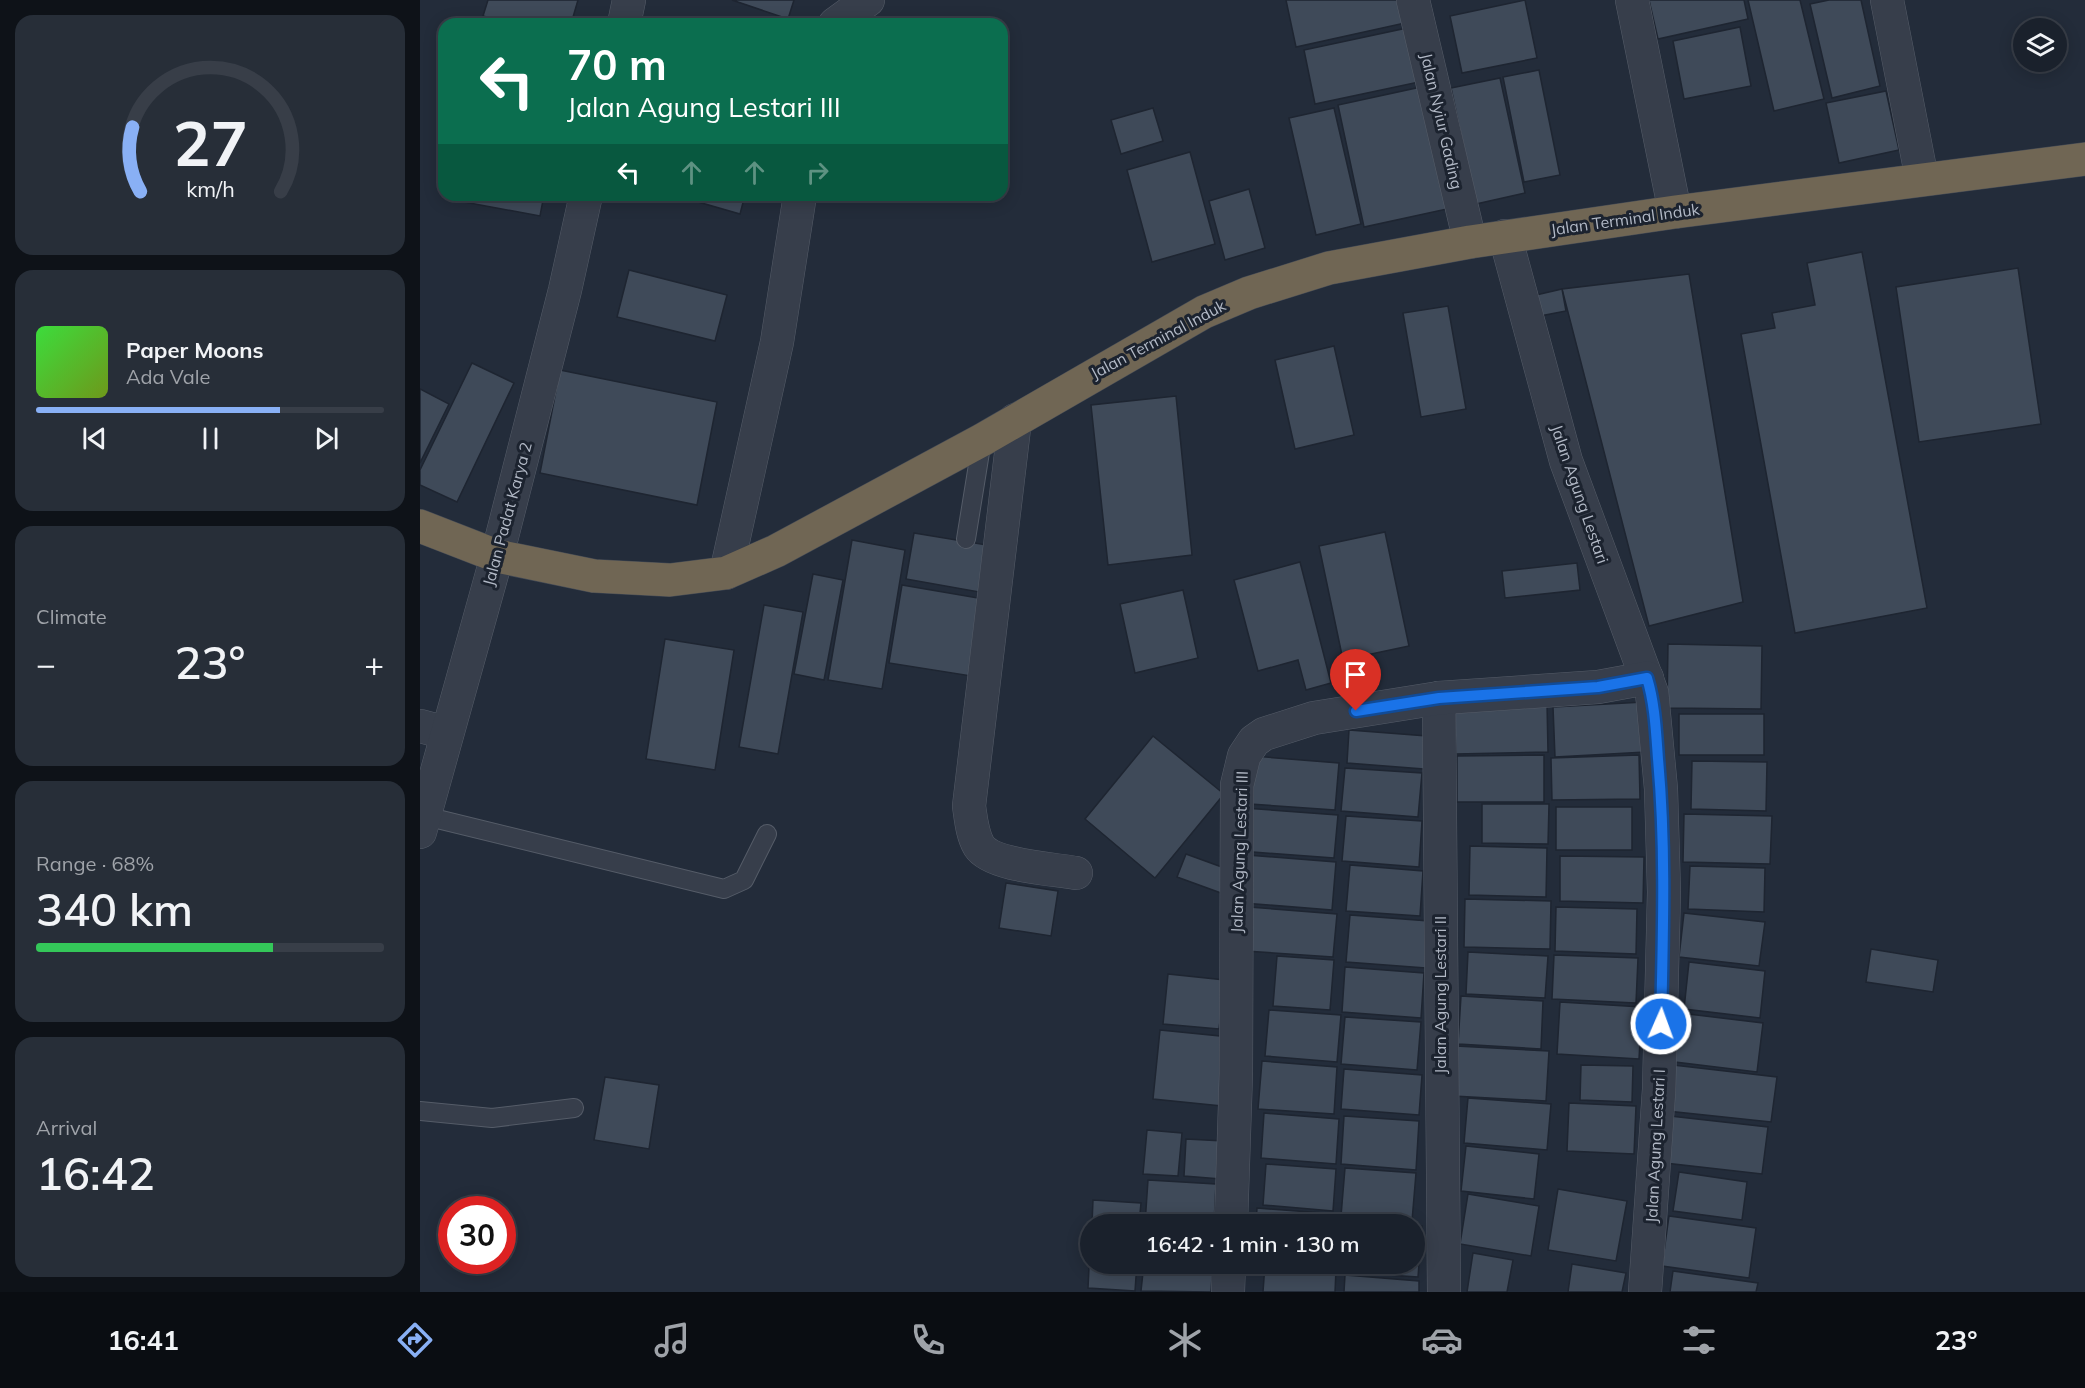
<!DOCTYPE html>
<meta charset="utf-8">
<style>
:root{--surface:#1a212c;--page:#272e38;--text:#f1f3f6;--muted:#9fa3a9;--line:#383e48;--accent:#89b0f5}
body{margin:0;font-family:Mulish,sans-serif;background:var(--page);color:var(--text);height:100vh;display:flex;flex-direction:column;font-size:22px;white-space:nowrap}
*{box-sizing:border-box;margin:0}
p{font-size:20px;color:var(--muted)}
.icon{flex:none;width:33px;height:33px;fill:none;stroke:currentColor;stroke-width:2;stroke-linecap:round;stroke-linejoin:round}
.map{position:relative;flex:1;overflow:hidden}
.details{display:flex;flex-direction:column;gap:15px;padding:15px;background:#0e1218;width:420px}
.details>*{flex:none}
.banner{position:absolute;left:18px;top:18px;width:570px;height:183px;border-radius:18px;box-shadow:0 3px 15px #0003,0 0 0 2px var(--line);background:#0b6e4f;color:#fff;overflow:hidden}
.controls{position:absolute;left:1593px;top:18px;display:grid;gap:12px}
.controls a{display:grid;place-items:center;width:54px;height:54px;border-radius:50%;background:var(--surface);box-shadow:0 3px 15px #0003,0 0 0 2px var(--line);font-size:30px}
.speed{position:absolute;left:18px;top:1196px;display:flex;gap:12px;font-size:30px;font-weight:700;text-align:center}
.speed>*{display:grid;place-content:center;width:78px;height:78px;border-radius:50%;background:var(--surface);box-shadow:0 3px 15px #0003,0 0 0 2px var(--line);line-height:1}
.speed .limit{border:9px solid #d22;background:#fff;color:#111}
.pin{position:absolute;display:grid;place-items:center;width:51px;height:51px;color:#fff;margin:-62px -26px;border-radius:50% 50% 50% 0;rotate:-45deg;box-shadow:0 0 6px #0007}
.pin .icon{rotate:45deg}
.me{position:absolute;width:66px;margin:-33px;rotate:2deg;stroke-linejoin:round;filter:drop-shadow(0 0 4px #0008)}
.turn{display:flex;align-items:center;gap:21px;height:126px;padding:0 30px;font-size:27px}
.turn .icon{width:78px;height:78px;stroke-width:2.5}
.turn b{display:block;font-size:42px;line-height:51px}
.lanes{display:flex;align-items:center;height:57px;padding:0 30px;background:#0003;justify-content:center;gap:30px;direction:ltr}
.lanes .off{opacity:.35}
.big{font-size:45px;font-weight:600;line-height:1.1}
.details .widget{flex:1;display:flex;flex-direction:column;justify-content:center;gap:9px;min-width:0;padding:0 21px;border-radius:18px;background:var(--page)}
.details .dial{align-items:center;gap:0}
.dial svg{height:156px;overflow:visible;fill:none;stroke:var(--line);stroke-width:7;stroke-linecap:round;text-anchor:middle}
.dial text{fill:var(--text);stroke:none}
.song{display:flex;align-items:center;gap:18px}
.cover{width:72px;height:72px;border-radius:9px;background:linear-gradient(135deg,hsl(120 70% 55%),hsl(80 70% 35%))}
.played{height:6px;border-radius:3px;background:linear-gradient(90deg,var(--accent) 70%,var(--line) 70%)}
.keys{display:flex;justify-content:space-around;direction:ltr}
.heat{display:flex;justify-content:space-between;align-items:center;font-size:33px;direction:ltr}
.charge{height:9px;border-radius:4px;background:linear-gradient(90deg,#34c759 68%,var(--line) 0)}
.trip{position:absolute;left:660px;top:1214px;width:345px;height:60px;border-radius:30px;background:var(--surface);box-shadow:0 3px 15px #0003,0 0 0 2px var(--line);font-weight:600;line-height:60px;text-align:center}
.tab-bar{display:flex;height:96px;justify-content:space-around;align-items:center;background:#0a0d12;color:var(--muted)}
.tab-bar .icon{width:42px;height:42px}
.tab-bar .selected{color:var(--accent)}
.tab-bar b{font-size:27px;color:var(--text)}
main{display:flex;flex:1;min-height:0}
.map>svg:first-child{display:block}
.building{fill:#3f4a59;stroke:#1e2531;stroke-width:1.5}
.lines{fill:none;stroke-linecap:round;stroke-linejoin:round}
.lane-casing{stroke:#555c68;stroke-width:20}
.street-casing{stroke:#555c68;stroke-width:34}
.highway-casing{stroke:#424955;stroke-width:34}
.lane{stroke:#373e4b;stroke-width:18}
.street{stroke:#373e4b;stroke-width:33}
.highway{stroke:#706654;stroke-width:33}
.route-casing{stroke:#114b97;stroke-width:15}
.route{stroke:#1a73e8;stroke-width:10}
.labels{text-anchor:middle;dominant-baseline:central;stroke-width:6;stroke-linejoin:round;paint-order:stroke}
.street-label{font-size:16px;fill:#b2b9c6;stroke:#1c232f}
</style>
<main>
<section class="details">
<div class="widget dial"><svg viewBox="0 0 100 80">
<path d="M14 69A42 42 0 1 1 86 69"/>
<path d="M14 69A42 42 0 0 1 10 36" stroke="#89b0f5"/>
<text x="50" y="56" font-size="32" font-weight="700">27</text>
<text x="50" y="72" font-size="11">km/h</text>
</svg></div>
<div class="widget">
<div class="song"><i class="cover"></i><div><b>Paper Moons</b><p>Ada Vale</p></div></div>
<div class="played"></div>
<div class="keys"><svg class="icon" aria-label="previous" viewBox="0 0 24 24"><path d="M18 5L8 12l10 7zM5 5v14"/></svg><svg class="icon" aria-label="pause" viewBox="0 0 24 24"><path d="M8 5v14M16 5v14"/></svg><svg class="icon" aria-label="next" viewBox="0 0 24 24"><path d="M6 5l10 7-10 7zM19 5v14"/></svg></div>
</div>
<div class="widget"><p>Climate</p>
<div class="heat"><a>−</a><b class="big">23°</b><a>+</a></div>
</div>
<div class="widget"><p>Range · 68%</p><b class="big">340 km</b><div class="charge"></div></div>
<div class="widget"><p>Arrival</p><b class="big">16:42</b></div>
</section>
<div class="map">
<svg width="1665" height="1292" viewBox="0 0 1665 1292">
<rect width="100%" height="100%" fill="#232c3a"/>
<!-- building -->
<g class="building">
<path d="M 68,0 L 158,0 L 151,24 L 92,24 L 63,16 Z"/>
<path d="M 312,0 L 374,0 L 368,19 Z"/>
<path d="M 866,0 L 980,0 L 985,23 L 876,47 Z"/>
<path d="M 1105,0 L 1117,58 L 1042,73 L 1030,16 Z"/>
<path d="M 1229,0 L 1324,0 L 1328,19 L 1238,39 Z"/>
<path d="M 1328,0 L 1380,0 L 1404,99 L 1354,111 Z"/>
<path d="M 1409,0 L 1441,0 L 1460,86 L 1412,98 L 1390,4 Z"/>
<path d="M 1320,27 L 1331,86 L 1264,99 L 1253,41 Z"/>
<path d="M 987,28 L 999,82 L 895,104 L 884,50 Z"/>
<path d="M 1119,70 L 1140,175 L 1104,182 L 1083,77 Z"/>
<path d="M 1080,78 L 1105,193 L 1056,204 L 1031,88 Z"/>
<path d="M 1001,87 L 1027,209 L 944,227 L 918,105 Z"/>
<path d="M 1466,91 L 1479,150 L 1419,163 L 1406,103 Z"/>
<path d="M 733,108 L 743,141 L 701,154 L 691,120 Z"/>
<path d="M 914,108 L 941,224 L 896,235 L 869,118 Z"/>
<path d="M 770,152 L 795,244 L 732,262 L 707,170 Z"/>
<path d="M 829,189 L 845,248 L 805,260 L 789,201 Z"/>
<path d="M 46,195 L 124,195 L 120,216 L 44,202 Z"/>
<path d="M 254,195 L 325,195 L 320,214 Z"/>
<path d="M 1442,252 L 1507,608 L 1375,633 L 1321,334 L 1355,328 L 1352,313 L 1395,305 L 1387,263 Z"/>
<path d="M 1598,268 L 1621,424 L 1499,442 L 1476,287 Z"/>
<path d="M 209,270 L 307,295 L 295,341 L 197,317 Z"/>
<path d="M 1269,274 L 1323,602 L 1229,626 L 1142,289 Z"/>
<path d="M 1142,289 L 1146,311 L 1120,316 L 1116,295 Z"/>
<path d="M 1028,306 L 1046,409 L 1001,417 L 983,313 Z"/>
<path d="M 914,346 L 934,435 L 875,449 L 855,360 Z"/>
<path d="M 52,363 L 94,383 L 37,502 L 0,485 L 0,470 Z"/>
<path d="M 140,370 L 297,402 L 277,505 L 120,473 Z"/>
<path d="M 0,389 L 29,404 L 0,463 Z"/>
<path d="M 756,396 L 772,555 L 688,565 L 671,405 Z"/>
<path d="M 965,532 L 989,646 L 923,660 L 899,546 Z"/>
<path d="M 494,533 L 567,545 L 559,592 L 486,579 Z"/>
<path d="M 432,540 L 485,550 L 462,689 L 408,680 Z"/>
<path d="M 880,562 L 911,683 L 886,690 L 878,660 L 838,671 L 814,580 Z"/>
<path d="M 1157,563 L 1160,590 L 1085,598 L 1082,571 Z"/>
<path d="M 393,574 L 423,580 L 404,680 L 374,674 Z"/>
<path d="M 482,585 L 564,599 L 551,676 L 469,663 Z"/>
<path d="M 763,590 L 778,658 L 715,673 L 700,604 Z"/>
<path d="M 344,605 L 383,612 L 358,754 L 319,747 Z"/>
<path d="M 245,639 L 314,650 L 295,770 L 226,759 Z"/>
<path d="M 1248,644 L 1342,646 L 1341,709 L 1247,708 Z"/>
<path d="M 1224,702 L 1226,752 L 1135,757 L 1133,707 Z"/>
<path d="M 1127,703 L 1128,752 L 1036,754 L 1034,705 Z"/>
<rect x="1259" y="714" width="85" height="41"/>
<path d="M 929,730 L 1007,736 L 1004,769 L 927,763 Z"/>
<path d="M 733,736 L 804,794 L 735,878 L 665,819 Z"/>
<path d="M 1124,755 L 1124,802 L 1037,802 L 1037,756 Z"/>
<path d="M 1219,755 L 1220,799 L 1132,800 L 1131,758 Z"/>
<path d="M 833,756 L 919,763 L 915,810 L 830,804 Z"/>
<path d="M 1272,761 L 1347,762 L 1346,811 L 1271,809 Z"/>
<path d="M 925,768 L 1002,773 L 998,817 L 921,811 Z"/>
<path d="M 1062,804 L 1129,804 L 1128,844 L 1062,843 Z"/>
<rect x="1136" y="807" width="76" height="43"/>
<path d="M 824,808 L 918,815 L 914,858 L 820,851 Z"/>
<path d="M 1264,814 L 1352,816 L 1350,864 L 1263,862 Z"/>
<path d="M 926,816 L 1002,821 L 999,867 L 922,861 Z"/>
<path d="M 1050,846 L 1127,848 L 1126,897 L 1049,895 Z"/>
<path d="M 766,854 L 810,870 L 801,893 L 757,877 Z"/>
<path d="M 827,855 L 916,862 L 912,910 L 823,903 Z"/>
<path d="M 1140,856 L 1224,857 L 1223,903 L 1140,901 Z"/>
<path d="M 930,865 L 1003,871 L 1000,916 L 926,911 Z"/>
<path d="M 1270,866 L 1345,868 L 1344,912 L 1268,909 Z"/>
<path d="M 586,883 L 638,891 L 631,936 L 579,928 Z"/>
<path d="M 1045,899 L 1131,901 L 1130,949 L 1044,947 Z"/>
<path d="M 829,907 L 917,914 L 913,957 L 825,951 Z"/>
<path d="M 1136,907 L 1217,909 L 1216,954 L 1135,951 Z"/>
<path d="M 1264,913 L 1345,922 L 1339,966 L 1259,957 Z"/>
<path d="M 930,915 L 1009,921 L 1006,968 L 926,962 Z"/>
<path d="M 1451,949 L 1518,960 L 1513,992 L 1446,982 Z"/>
<path d="M 1048,952 L 1128,956 L 1125,998 L 1046,994 Z"/>
<path d="M 1134,955 L 1218,958 L 1216,1003 L 1132,999 Z"/>
<path d="M 857,956 L 914,960 L 910,1010 L 853,1006 Z"/>
<path d="M 1269,962 L 1345,971 L 1340,1018 L 1264,1009 Z"/>
<path d="M 925,967 L 1004,973 L 1001,1018 L 922,1012 Z"/>
<path d="M 748,974 L 805,980 L 799,1029 L 743,1024 Z"/>
<path d="M 1041,996 L 1123,1001 L 1121,1049 L 1038,1044 Z"/>
<path d="M 1140,1002 L 1222,1007 L 1219,1059 L 1137,1054 Z"/>
<path d="M 849,1010 L 921,1015 L 917,1062 L 845,1056 Z"/>
<path d="M 1260,1013 L 1343,1023 L 1337,1072 L 1255,1062 Z"/>
<path d="M 925,1017 L 1001,1022 L 997,1070 L 921,1064 Z"/>
<path d="M 740,1030 L 810,1037 L 802,1106 L 733,1099 Z"/>
<path d="M 1036,1046 L 1129,1051 L 1126,1101 L 1033,1096 Z"/>
<path d="M 842,1061 L 917,1067 L 914,1114 L 838,1109 Z"/>
<path d="M 1161,1065 L 1213,1066 L 1212,1102 L 1160,1100 Z"/>
<path d="M 1253,1065 L 1357,1077 L 1351,1122 L 1247,1111 Z"/>
<path d="M 924,1069 L 1002,1075 L 999,1115 L 921,1109 Z"/>
<path d="M 185,1077 L 239,1085 L 229,1149 L 174,1140 Z"/>
<path d="M 1048,1098 L 1131,1104 L 1127,1150 L 1044,1143 Z"/>
<path d="M 1149,1103 L 1216,1106 L 1214,1154 L 1147,1151 Z"/>
<path d="M 844,1113 L 919,1119 L 916,1164 L 841,1158 Z"/>
<path d="M 924,1116 L 999,1121 L 996,1170 L 921,1164 Z"/>
<path d="M 1250,1116 L 1348,1127 L 1342,1174 L 1245,1163 Z"/>
<path d="M 727,1130 L 762,1133 L 758,1176 L 723,1174 Z"/>
<path d="M 766,1139 L 804,1141 L 801,1179 L 764,1176 Z"/>
<path d="M 1046,1146 L 1119,1154 L 1114,1199 L 1041,1191 Z"/>
<path d="M 846,1164 L 916,1169 L 913,1211 L 843,1205 Z"/>
<path d="M 925,1168 L 996,1173 L 992,1221 L 921,1216 Z"/>
<path d="M 1259,1172 L 1327,1182 L 1322,1220 L 1253,1211 Z"/>
<path d="M 728,1180 L 796,1184 L 794,1224 L 725,1224 Z"/>
<path d="M 1138,1189 L 1207,1201 L 1196,1261 L 1128,1250 Z"/>
<path d="M 1048,1194 L 1119,1206 L 1111,1256 L 1040,1244 Z"/>
<path d="M 673,1200 L 721,1203 L 719,1224 L 672,1224 Z"/>
<path d="M 837,1208 L 916,1214 L 915,1224 L 836,1224 Z"/>
<path d="M 1249,1216 L 1336,1228 L 1329,1278 L 1242,1266 Z"/>
<path d="M 994,1226 L 1002,1226 L 998,1277 L 922,1272 L 923,1263 L 994,1263 Z"/>
<path d="M 670,1246 L 670,1263 L 717,1263 L 715,1291 L 668,1288 Z"/>
<path d="M 1053,1253 L 1093,1260 L 1087,1292 L 1047,1292 Z"/>
<path d="M 724,1263 L 793,1263 L 791,1292 L 721,1291 Z"/>
<path d="M 845,1264 L 916,1270 L 915,1292 L 843,1292 Z"/>
<path d="M 1152,1264 L 1206,1273 L 1202,1292 L 1148,1292 Z"/>
<path d="M 1253,1271 L 1338,1283 L 1336,1292 L 1250,1292 Z"/>
<path d="M 925,1275 L 999,1281 L 999,1292 L 924,1292 Z"/>
</g>
<g class="lines">
<defs>
<g id="lane">
<path d="M 546,539 L 562,440"/>
<path d="M 5,816 L 304,889 L 324,880 L 347,834"/>
<path d="M 0,1111 L 72,1118 L 154,1108"/>
</g>
<g id="street">
<path d="M 993,0 L 1050,242"/>
<path d="M 1212,0 L 1255,212"/>
<path d="M 1467,0 L 1502,179"/>
<path d="M 204,24 L 209,0"/>
<path d="M 415,24 L 448,0"/>
<path d="M 1085,236 L 1146,461 L 1232,693 L 1241,789 L 1244,892 L 1239,1089 L 1225,1292"/>
<path d="M 595,420 L 549,806 C 551,819 552,834 559,846 C 572,866 634,869 656,873"/>
<path d="M 306,573 L 357,342 L 380,195"/>
<path d="M 1019,698 L 1024,1292"/>
<path d="M 0,726 L 26,733"/>
<path d="M 0,832 L 77,556 L 145,290 L 166,195"/>
<path d="M 811,1224 L 816,1074 L 817,785 L 824,756 L 834,741 L 844,734 L 894,718 L 1019,698 L 1178,687 L 1227,678"/>
<path d="M 808,1292 L 809,1263"/>
</g>
<path id="highway" d="M 0,526 L 77,556 L 174,576 L 250,580 L 306,573 L 356,551 L 562,440 L 784,312 L 829,293 L 909,268 L 1050,242 L 1255,212 L 1665,159"/>
</defs>
<!-- lane casing -->
<use href="#lane" class="lane-casing"/>
<!-- street casing -->
<use href="#street" class="street-casing"/>
<!-- highway casing -->
<use href="#highway" class="highway-casing"/>
<!-- lane -->
<use href="#lane" class="lane"/>
<!-- street -->
<use href="#street" class="street"/>
<!-- highway -->
<use href="#highway" class="highway"/>
</g>
<g class="lines">
<defs>
<path id="route" d="M 936,711 L 1019,698 L 1178,687 L 1227,678 C 1235,704 1236,732 1238,759 C 1246,847 1243,935 1241,1024"/>
</defs>
<!-- route casing -->
<use href="#route" class="route-casing"/>
<!-- route -->
<use href="#route" class="route"/>
</g>
<g class="labels">
<!-- street labels -->
<g class="street-label">
<text transform="translate(1022 121) rotate(77)">Jalan Nyiur Gading</text>
<text transform="translate(1205 219) rotate(-8)">Jalan Terminal Induk</text>
<text transform="translate(738 339) rotate(-28)">Jalan Terminal Induk</text>
<text transform="translate(1160 494) rotate(71)">Jalan Agung Lestari</text>
<text transform="translate(87 514) rotate(-75)">Jalan Padat Karya 2</text>
<text transform="translate(819 852) rotate(-88)">Jalan Agung Lestari III</text>
<text transform="translate(1020 995) rotate(-90)">Jalan Agung Lestari II</text>
<text transform="translate(1235 1146) rotate(-87)">Jalan Agung Lestari I</text>
</g>
</g>
</svg>
<div class="controls">
<a><svg class="icon" aria-label="layers" viewBox="0 0 24 24"><path d="M12 4l9 5-9 5-9-5zM3 14l9 5 9-5"/></svg></a>
</div>
<div class="speed"><div class="limit">30</div></div>
<div class="pin" style="left:936px;top:711px;background:#d93025"><svg class="icon" aria-label="arrive" viewBox="0 0 24 24"><path d="M6 21V4h12l-3 4 3 4H6"/></svg></div>
<svg class="me" style="left:1241px;top:1024px" viewBox="-20 -20 40 40"><circle r="17" fill="#1a73e8" stroke="#fff" stroke-width="3"/><path d="M0-11L8 9 0 5-8 9z" fill="#fff"/></svg>
<div class="trip">16:42 · 1 min · 130 m</div>
<div class="banner">
<div class="turn"><svg class="icon" aria-label="left" viewBox="0 0 24 24"><path d="M17 20v-9H6M10 6l-5 5 5 5"/></svg><div><b>70 m</b>Jalan Agung Lestari III</div></div>
<div class="lanes"><svg class="icon" aria-label="left" viewBox="0 0 24 24"><path d="M17 20v-9H6M10 6l-5 5 5 5"/></svg><svg class="icon off" aria-label="ahead" viewBox="0 0 24 24"><path d="M12 20V5M6 11l6-6 6 6"/></svg><svg class="icon off" aria-label="ahead" viewBox="0 0 24 24"><path d="M12 20V5M6 11l6-6 6 6"/></svg><svg class="icon off" aria-label="right" viewBox="0 0 24 24"><path d="M7 20v-9h11M14 6l5 5-5 5"/></svg></div>
</div>
</div>
</main>
<nav class="tab-bar">
<b>16:41</b>
<svg class="icon selected" aria-label="directions" viewBox="0 0 24 24"><path d="M12 3l9 9-9 9-9-9zM9 14v-3h6M13 9l2 2-2 2"/></svg>
<svg class="icon" aria-label="music" viewBox="0 0 24 24"><path d="M9 18V5l10-2v13"/><circle cx="6" cy="18" r="3"/><circle cx="16" cy="16" r="3"/></svg>
<svg class="icon" aria-label="phone" viewBox="0 0 24 24"><path d="M5 4h4l2 5-3 2q2 4 5 5l2-3 5 2v4C11 20 4 13 5 4z"/></svg>
<svg class="icon" aria-label="climate" viewBox="0 0 24 24"><path d="M12 3v18M4 7l16 10M4 17L20 7"/></svg>
<svg class="icon" aria-label="car" viewBox="0 0 24 24"><path d="M5 17H2v-5l4-1 3-4h7l3 4 3 1v5h-3M9 17h6M6 11h13"/><circle cx="7" cy="17" r="2"/><circle cx="17" cy="17" r="2"/></svg>
<svg class="icon" aria-label="filters" viewBox="0 0 24 24"><path d="M4 7h16M4 17h16"/><circle cx="9" cy="7" r="2"/><circle cx="15" cy="17" r="2"/></svg>
<b>23°</b>
</nav>
